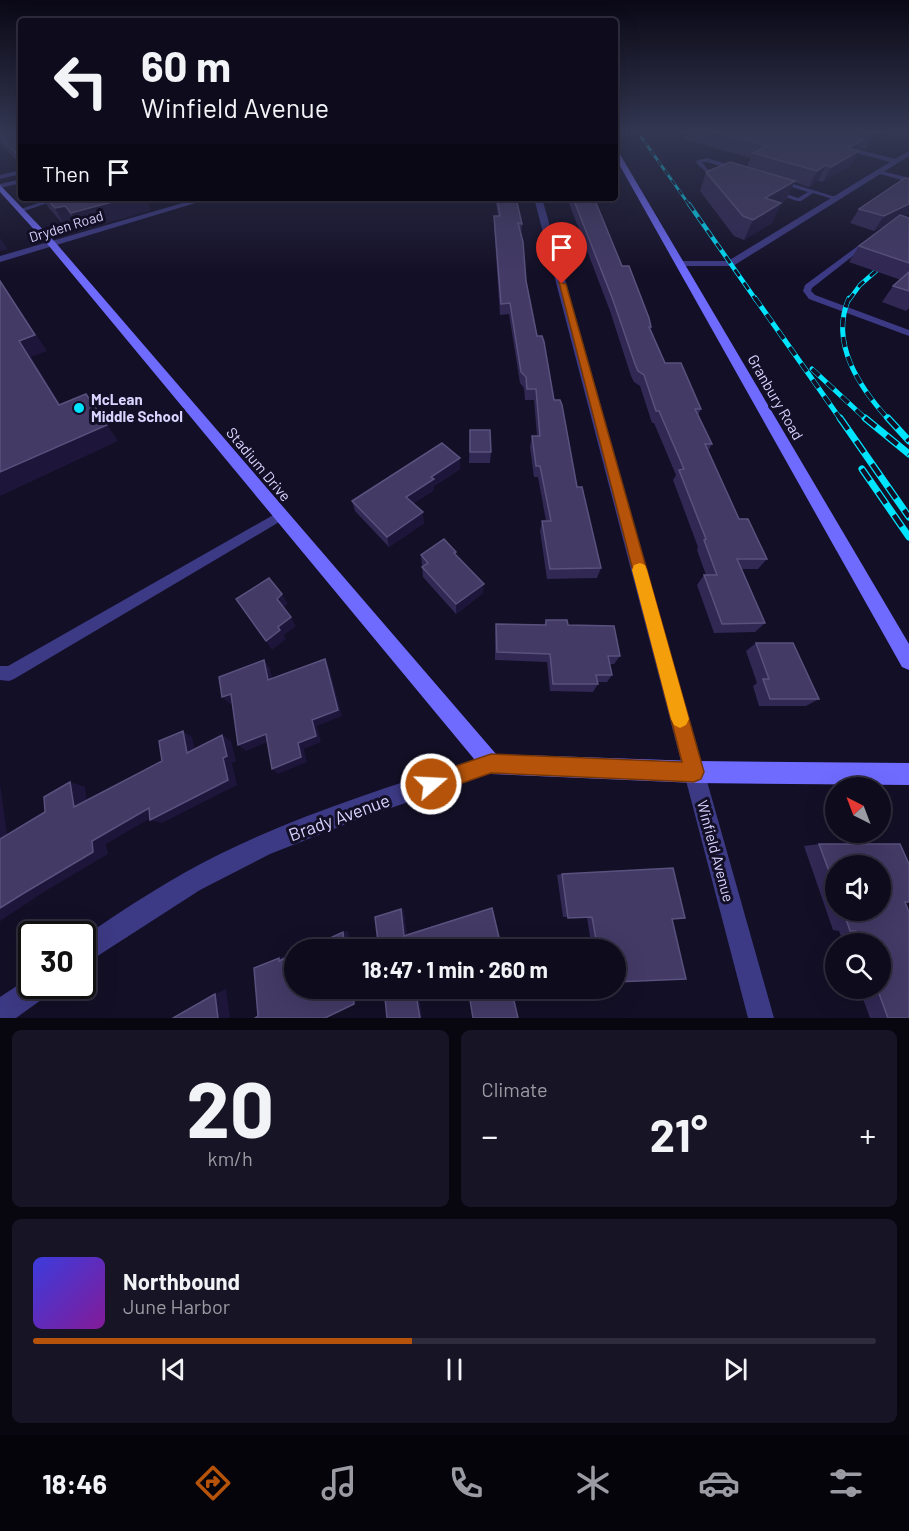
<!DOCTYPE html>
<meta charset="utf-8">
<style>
:root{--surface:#0e0b1c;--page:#171425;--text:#f1f3f6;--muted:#9b9ba3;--line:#2e2b3b;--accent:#b45309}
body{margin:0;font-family:Barlow,sans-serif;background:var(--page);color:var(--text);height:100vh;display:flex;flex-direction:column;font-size:22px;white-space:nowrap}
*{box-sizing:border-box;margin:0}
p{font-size:20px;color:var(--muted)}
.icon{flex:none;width:33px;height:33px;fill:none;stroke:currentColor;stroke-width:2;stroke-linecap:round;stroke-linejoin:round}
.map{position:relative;height:1018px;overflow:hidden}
.side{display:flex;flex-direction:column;gap:12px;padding:12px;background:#08060f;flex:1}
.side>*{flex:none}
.hud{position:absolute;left:18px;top:18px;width:600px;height:183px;border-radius:6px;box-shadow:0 6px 24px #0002,0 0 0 2px var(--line);background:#0e0b1c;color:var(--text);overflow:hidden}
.needle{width:39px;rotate:318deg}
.buttons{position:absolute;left:825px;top:777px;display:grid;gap:12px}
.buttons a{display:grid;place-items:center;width:66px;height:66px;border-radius:50%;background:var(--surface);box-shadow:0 6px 24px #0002,0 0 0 2px var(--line);font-size:30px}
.speed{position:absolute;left:18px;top:921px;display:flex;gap:12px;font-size:30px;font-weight:700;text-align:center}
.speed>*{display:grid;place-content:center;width:78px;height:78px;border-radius:50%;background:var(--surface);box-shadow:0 6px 24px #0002,0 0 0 2px var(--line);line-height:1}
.speed .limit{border:3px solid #111;border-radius:9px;background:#fff;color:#111}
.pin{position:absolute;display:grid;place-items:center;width:51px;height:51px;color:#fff;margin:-62px -26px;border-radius:50% 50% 50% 0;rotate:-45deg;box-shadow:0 0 6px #0007}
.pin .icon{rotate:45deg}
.me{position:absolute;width:66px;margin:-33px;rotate:71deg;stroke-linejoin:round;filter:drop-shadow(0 0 4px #0008)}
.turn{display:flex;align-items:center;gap:21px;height:126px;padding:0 24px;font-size:27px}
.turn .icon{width:78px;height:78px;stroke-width:2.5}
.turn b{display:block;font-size:42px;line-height:51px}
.then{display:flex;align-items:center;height:57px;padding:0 24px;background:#0003;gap:12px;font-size:22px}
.big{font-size:45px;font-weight:700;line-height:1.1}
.side .widget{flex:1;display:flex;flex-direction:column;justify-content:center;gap:9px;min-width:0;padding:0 21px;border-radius:9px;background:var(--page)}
.side .dial{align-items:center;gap:0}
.dial b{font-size:78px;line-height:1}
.song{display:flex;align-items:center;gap:18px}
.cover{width:72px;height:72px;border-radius:9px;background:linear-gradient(135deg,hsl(240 70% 55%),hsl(290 70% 35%))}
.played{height:6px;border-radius:3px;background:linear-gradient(90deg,var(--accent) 45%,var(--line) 45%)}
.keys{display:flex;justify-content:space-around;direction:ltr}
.heat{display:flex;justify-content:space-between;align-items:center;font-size:33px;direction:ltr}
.side .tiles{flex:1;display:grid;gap:12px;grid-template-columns:1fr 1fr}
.widget:last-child{grid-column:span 2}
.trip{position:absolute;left:284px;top:939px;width:342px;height:60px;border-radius:30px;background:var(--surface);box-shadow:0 6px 24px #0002,0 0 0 2px var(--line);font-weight:700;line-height:60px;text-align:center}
.dock{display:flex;height:96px;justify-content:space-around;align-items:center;background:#06040b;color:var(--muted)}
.dock .icon{width:42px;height:42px}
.dock .current{color:var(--accent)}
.dock b{font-size:27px;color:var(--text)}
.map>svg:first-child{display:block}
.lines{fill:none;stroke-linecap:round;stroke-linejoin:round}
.lane{fill:#3d3a85;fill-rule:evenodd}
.street{fill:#3d3a85;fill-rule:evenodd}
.secondary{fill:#6f6bff;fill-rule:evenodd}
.rail-far3-casing{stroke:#00e5ff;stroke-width:3}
.rail-far2-casing{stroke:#00e5ff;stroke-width:4.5}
.rail-far1-casing{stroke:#00e5ff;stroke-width:5}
.rail-casing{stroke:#00e5ff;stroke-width:7}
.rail-far3{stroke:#130f26;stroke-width:2;stroke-dasharray:6;stroke-linecap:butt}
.rail-far2{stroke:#130f26;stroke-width:3;stroke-dasharray:8;stroke-linecap:butt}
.rail-far1{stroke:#130f26;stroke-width:4;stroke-dasharray:10;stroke-linecap:butt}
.rail{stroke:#130f26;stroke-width:4.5;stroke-dasharray:14;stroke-linecap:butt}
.wall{fill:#312854;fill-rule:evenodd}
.shaded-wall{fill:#1d163a}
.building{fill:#433a66;stroke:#5a527e;stroke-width:1.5}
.route{fill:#b45309;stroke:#753606;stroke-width:1.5}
.slow{fill:#f59e0b}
.poi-dot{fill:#00e5ff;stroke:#130f26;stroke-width:2}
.labels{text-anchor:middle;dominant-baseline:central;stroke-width:6;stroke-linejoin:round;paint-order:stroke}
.far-street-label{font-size:14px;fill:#d9d4ff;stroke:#130f26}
.street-label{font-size:15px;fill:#d9d4ff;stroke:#130f26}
.poi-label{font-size:15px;font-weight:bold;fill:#d9d4ff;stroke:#130f26;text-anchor:start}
.near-street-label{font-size:18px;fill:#d9d4ff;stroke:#130f26}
</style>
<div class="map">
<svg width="909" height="1018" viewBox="0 0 909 1018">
<rect width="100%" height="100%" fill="#130f26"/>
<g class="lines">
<!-- lane -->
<g class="lane">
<path d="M 707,158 L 739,168 L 740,169 L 737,171 L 707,162 L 702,162 L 707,169 L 726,176 C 714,179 702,170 695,161 Z"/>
<path d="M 21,170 L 21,174 L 0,179 L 0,175 Z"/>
<path d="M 878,170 L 909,178 L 909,182 L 876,173 Z"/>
<path d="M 21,179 L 21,183 L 0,188 L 0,184 Z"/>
<path d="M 777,179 L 839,198 L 836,200 L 813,193 L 801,201 L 797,201 L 771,192 L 774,190 L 798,198 L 808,192 L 775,182 Z"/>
<path d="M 37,198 L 44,198 L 48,203 L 21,212 L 18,210 L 41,202 Z"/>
<path d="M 866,240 L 872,241 L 812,288 L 811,291 L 815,295 L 909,330 L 909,336 L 809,299 L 803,291 L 805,285 Z"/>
<path d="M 282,510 L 286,512 L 288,515 L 286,518 L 14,679 L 9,681 L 0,680 L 0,666 L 8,666 Z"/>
</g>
<!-- street -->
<g class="street">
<path d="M 841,145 L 895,159 L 909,151 L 909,156 L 733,266 L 678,266 L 678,262 L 681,261 L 728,261 L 890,162 L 839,148 Z"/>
<path d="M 200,198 L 212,198 L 0,262 L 0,256 Z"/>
<path d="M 534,198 L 542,198 L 774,1018 L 748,1018 Z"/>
<path d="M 491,754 L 498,757 L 501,764 L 498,771 L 359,819 L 270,854 L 200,890 L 82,966 L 82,938 C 127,907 173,877 222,853 C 308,811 400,783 491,754 Z"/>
<path d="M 32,976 L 32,986 L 52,986 L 48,995 L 16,1018 L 0,1018 L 0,997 Z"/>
</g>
<!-- secondary -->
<g class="secondary">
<path d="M 615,149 L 618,151 L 909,644 L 909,670 L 902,667 L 615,157 Z"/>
<path d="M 0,185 L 55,242 L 496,754 L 695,761 L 909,763 L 909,785 L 695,783 L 491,774 L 484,771 L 49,246 L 0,192 Z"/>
</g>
<defs>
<path id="rail-far3" d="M 637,131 L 690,206"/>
<g id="rail-far2">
<path d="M 689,204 L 756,300"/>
<path d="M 849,300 L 860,285 L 876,271"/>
</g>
<g id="rail-far1">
<path d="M 755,298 L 841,420"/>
<path d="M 849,298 C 829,343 860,388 889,420"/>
<path d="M 812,369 L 867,420"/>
</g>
<g id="rail">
<path d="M 840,418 L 909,517"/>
<path d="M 865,418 L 909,454"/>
<path d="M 888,418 L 909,441"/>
<path d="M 862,469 L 909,537"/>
</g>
</defs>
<!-- rail-far3 casing -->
<use href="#rail-far3" class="rail-far3-casing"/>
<!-- rail-far2 casing -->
<use href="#rail-far2" class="rail-far2-casing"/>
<!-- rail-far1 casing -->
<use href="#rail-far1" class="rail-far1-casing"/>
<!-- rail casing -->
<use href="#rail" class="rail-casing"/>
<!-- rail-far3 -->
<use href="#rail-far3" class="rail-far3"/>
<!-- rail-far2 -->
<use href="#rail-far2" class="rail-far2"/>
<!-- rail-far1 -->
<use href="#rail-far1" class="rail-far1"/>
<!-- rail -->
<use href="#rail" class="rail"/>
</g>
<!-- wall -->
<g class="wall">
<path d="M 0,131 L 21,131 L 21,165 L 0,144 Z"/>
<path d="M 685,131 L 909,131 L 901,141 L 886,137 L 865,149 L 859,147 L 850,166 L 823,182 L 818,181 L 809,187 L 794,182 L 786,200 L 781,203 L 772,223 L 744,240 L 734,236 L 700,191 L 706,172 L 747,167 L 751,158 L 683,139 Z"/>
<path d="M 909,179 L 909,213 L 904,216 L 909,218 L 909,308 L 906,311 L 882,302 L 893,286 L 901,280 L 849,262 L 859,246 L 888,224 L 874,231 L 850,223 L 859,209 Z"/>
<path d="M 43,198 L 149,198 L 150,201 L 147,202 L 150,210 L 81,230 L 74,222 L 64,225 L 48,207 Z"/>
<path d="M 495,198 L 516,198 L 522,224 L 521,234 L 526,281 L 537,336 L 577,487 L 601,568 L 597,578 L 547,579 L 540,531 L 542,521 L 546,521 L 538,477 L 534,477 L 530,447 L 532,436 L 537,436 L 534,400 L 525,400 L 524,388 L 520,383 L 509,314 L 500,315 L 494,226 L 494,216 L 498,216 Z"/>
<path d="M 567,198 L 594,198 L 622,266 L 651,327 L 651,329 L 665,363 L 701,409 L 698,415 L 712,444 L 708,451 L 739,519 L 767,559 L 758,569 L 742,569 L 765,623 L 755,632 L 714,633 L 697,585 L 704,575 L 706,575 L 697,550 L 698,547 L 673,480 L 676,475 L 654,423 L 652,423 L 640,386 L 634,382 L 631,376 L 610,311 Z"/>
<path d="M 470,430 L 491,452 L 490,463 L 469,463 Z"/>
<path d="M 460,469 L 434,486 L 434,490 L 414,503 L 424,523 L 389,547 L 355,511 L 352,501 Z"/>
<path d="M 456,552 L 456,556 L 483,593 L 456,614 L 423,577 L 422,567 L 423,566 L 422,565 L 421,555 Z"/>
<path d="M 546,620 L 568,625 L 620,656 L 614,664 L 610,664 L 612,675 L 607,682 L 598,682 L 598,684 L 593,692 L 550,691 L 547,662 L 495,660 L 495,633 L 496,624 L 544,625 Z"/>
<path d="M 756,643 L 819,699 L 806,706 L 759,706 L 753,686 L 757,683 L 746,651 Z"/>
<path d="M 819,844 L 905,902 L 909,1018 L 870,1018 L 859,988 L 880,988 L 880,944 L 844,944 L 839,931 L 833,930 L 804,846 ZM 836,866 L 880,910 L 836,910 Z"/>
<path d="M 562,874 L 672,919 L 615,950 L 592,950 L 587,917 L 563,917 L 557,875 Z"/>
<path d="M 491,908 L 492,908 L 379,950 L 403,909 L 407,934 Z"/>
</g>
<!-- shaded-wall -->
<g class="shaded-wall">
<path d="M 879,131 L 889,131 L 886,137 L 865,149 L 873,134 Z"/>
<path d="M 907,131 L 909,131 L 909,136 L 901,141 Z"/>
<path d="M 863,140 L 856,152 L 859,151 L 850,166 L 823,182 L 831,167 L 848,148 Z"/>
<path d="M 826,165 L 818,181 L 809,187 L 817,171 Z"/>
<path d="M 795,181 L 786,200 L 756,217 L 765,198 Z"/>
<path d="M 127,198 L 149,198 L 150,201 L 147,202 L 150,210 L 81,230 L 71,213 Z"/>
<path d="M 781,203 L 772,223 L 744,240 L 753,220 Z"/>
<path d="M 909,204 L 909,212 L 903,217 L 874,231 L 884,216 Z"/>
<path d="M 65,206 L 74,222 L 64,225 L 55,208 Z"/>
<path d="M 0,238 L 8,249 L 0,251 Z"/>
<path d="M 0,280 L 47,351 L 31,357 L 71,422 L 59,405 L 19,341 Z"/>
<path d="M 86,394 L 118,441 L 0,496 L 0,472 Z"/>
<path d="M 460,458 L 460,469 L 434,486 L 434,490 L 408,507 L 406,497 L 431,477 Z"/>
<path d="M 423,512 L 424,523 L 389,547 L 387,537 Z"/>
<path d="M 484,584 L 483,593 L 456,614 L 456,604 Z"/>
<path d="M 282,594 L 288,604 L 282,608 L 277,599 Z"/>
<path d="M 291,617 L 296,626 L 284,635 L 286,639 L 272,650 L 266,641 L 278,627 Z"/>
<path d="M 325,659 L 329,667 L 342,716 L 317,726 L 321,742 L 304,749 L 307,762 L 278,774 L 272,769 L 298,743 L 312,720 Z"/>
<path d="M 264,660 L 270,668 L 274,687 L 268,680 Z"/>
<path d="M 231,694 L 238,701 L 230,704 L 222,697 Z"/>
<path d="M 183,731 L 192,737 L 197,758 L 187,753 Z"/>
<path d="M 266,734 L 272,740 L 246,751 L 238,745 Z"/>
<path d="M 222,735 L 231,741 L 236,761 L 232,763 L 237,785 L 162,823 L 150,820 L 223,758 Z"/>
<path d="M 70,782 L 85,787 L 88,811 L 74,807 Z"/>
<path d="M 0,784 L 9,848 L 0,847 Z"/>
<path d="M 149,808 L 161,812 L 106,844 L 108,854 L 42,893 L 0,921 L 0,908 L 92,841 Z"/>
<path d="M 401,909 L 403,909 L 407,934 L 404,936 Z"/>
<path d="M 348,931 L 351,950 L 345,950 L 343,932 Z"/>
<path d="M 286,955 L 287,958 L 279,961 L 279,958 Z"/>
<path d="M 352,988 L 357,988 L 359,999 L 354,1004 Z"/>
<path d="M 415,988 L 418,988 L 422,1018 L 420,1018 Z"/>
<path d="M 226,989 L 230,1018 L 218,1018 L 215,994 Z"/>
</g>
<!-- building -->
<g class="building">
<path d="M 0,131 L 21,131 L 21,158 L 0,138 Z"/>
<path d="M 713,131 L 829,131 L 863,140 L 848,148 L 859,151 L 831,167 L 826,165 L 817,171 L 753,153 L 767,146 Z"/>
<path d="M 861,131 L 879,131 L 873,134 Z"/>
<path d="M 730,162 L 795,181 L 765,198 L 781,203 L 753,220 L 743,216 L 706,172 Z"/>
<path d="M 905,178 L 909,179 L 909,204 L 884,216 L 859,209 Z"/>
<path d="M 46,198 L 127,198 L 71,213 L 65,206 L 55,208 Z"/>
<path d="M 497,198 L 516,198 L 522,224 L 518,223 L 523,242 L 526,281 L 537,336 L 542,336 L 544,342 L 554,400 L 560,400 L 562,405 L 577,487 L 582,487 L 601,568 L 550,569 L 542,521 L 551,521 L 540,466 L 536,466 L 532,436 L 540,436 L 536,389 L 527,389 L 526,377 L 521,372 L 510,303 L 501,304 L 494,216 L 500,216 Z"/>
<path d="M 573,198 L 594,198 L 622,266 L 629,266 L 649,318 L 651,327 L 649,327 L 665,363 L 681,363 L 701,409 L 695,409 L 712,444 L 705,444 L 739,519 L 748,519 L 767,559 L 737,559 L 765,623 L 722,624 L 704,575 L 717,575 L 704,540 L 706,539 L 679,470 L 684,469 L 659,411 L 656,411 L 644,375 L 638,371 L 635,364 L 613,300 Z"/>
<path d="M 900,215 L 909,218 L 909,263 L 859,246 Z"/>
<path d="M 909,272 L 909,291 L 893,286 Z"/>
<path d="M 0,281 L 35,335 L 19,341 L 59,405 L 86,394 L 107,425 L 0,472 Z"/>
<path d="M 470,430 L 490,430 L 491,452 L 470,452 Z"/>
<path d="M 442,443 L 460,458 L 431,477 L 434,479 L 406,497 L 423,512 L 387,537 L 352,501 Z"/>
<path d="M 444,539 L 456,552 L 454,553 L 484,584 L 456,604 L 422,567 L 428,563 L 421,555 Z"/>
<path d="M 269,578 L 282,594 L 277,599 L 291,617 L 278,627 L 280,630 L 266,641 L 236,599 Z"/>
<path d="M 546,620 L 567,620 L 568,625 L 614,626 L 620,656 L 608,656 L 612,675 L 596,675 L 598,684 L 553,684 L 550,654 L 497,652 L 496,624 L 546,625 Z"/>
<path d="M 756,643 L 793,643 L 819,699 L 770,699 L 763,679 L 769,679 Z"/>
<path d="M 325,659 L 338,710 L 312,720 L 316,736 L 298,743 L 301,757 L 272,769 L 266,734 L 238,745 L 231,694 L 222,697 L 219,677 L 264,660 L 268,680 Z"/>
<path d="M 183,731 L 187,753 L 222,735 L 227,756 L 223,758 L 228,780 L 150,820 L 149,808 L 92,841 L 93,852 L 24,893 L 0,908 L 0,839 L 45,812 L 44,797 L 70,782 L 74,807 L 162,761 L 159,741 Z"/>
<path d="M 819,844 L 900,844 L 909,864 L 909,902 L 905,902 L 909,912 L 909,1018 L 888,1018 L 877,988 L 880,988 L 880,944 L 861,944 L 856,931 L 850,931 L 843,910 L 880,910 L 880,866 L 836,866 L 836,890 Z"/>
<path d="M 673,868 L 685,918 L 672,919 L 686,979 L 615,982 L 615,950 L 598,950 L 592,917 L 568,918 L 562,874 Z"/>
<path d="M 492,908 L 502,950 L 379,950 L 375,917 L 401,909 L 404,936 Z"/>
<path d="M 343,932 L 345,950 L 304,950 Z"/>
<path d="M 294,954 L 294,988 L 352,988 L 354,1004 L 325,1018 L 255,1018 L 258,1016 L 254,968 L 279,958 L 279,961 Z"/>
<path d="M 384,988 L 415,988 L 420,1018 L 387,1018 Z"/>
<path d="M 468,988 L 511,988 L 518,1018 L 473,1018 Z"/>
<path d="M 215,994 L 218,1018 L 173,1018 Z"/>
</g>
<!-- sky -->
<linearGradient id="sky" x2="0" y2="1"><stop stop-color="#0a0815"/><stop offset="0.48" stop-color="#333752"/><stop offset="1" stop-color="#333752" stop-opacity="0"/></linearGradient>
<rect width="909" height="274" fill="url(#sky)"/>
<!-- route -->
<path class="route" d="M 559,282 L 566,284 L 704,772 L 701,779 L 694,782 L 491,773 L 431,794 L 424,791 L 421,784 L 424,777 L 491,754 L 682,762 Z"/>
<!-- slow -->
<path class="slow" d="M 640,563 L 645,565 L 647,570 L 689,719 L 686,725 L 680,728 L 674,725 L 671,719 L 632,570 L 634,565 Z"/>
<!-- markers -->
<circle class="poi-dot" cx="79" cy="408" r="6"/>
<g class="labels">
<!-- far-street labels -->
<g class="far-street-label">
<text transform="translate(66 226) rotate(-17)">Dryden Road</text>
</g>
<!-- street labels -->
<g class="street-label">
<text transform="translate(776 397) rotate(60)">Granbury Road</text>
<text transform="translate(259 464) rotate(50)">Stadium Drive</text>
<text transform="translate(716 851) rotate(75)">Winfield Avenue</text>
</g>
<!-- poi labels -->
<g class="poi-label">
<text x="91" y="399">McLean<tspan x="91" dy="17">Middle School</tspan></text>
</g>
<!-- near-street labels -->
<g class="near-street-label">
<text transform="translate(339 817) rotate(-20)">Brady Avenue</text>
</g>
</g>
</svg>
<div class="buttons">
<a><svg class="needle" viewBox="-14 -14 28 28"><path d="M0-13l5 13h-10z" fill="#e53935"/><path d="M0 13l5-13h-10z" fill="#9b9ba3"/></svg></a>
<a><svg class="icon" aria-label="sound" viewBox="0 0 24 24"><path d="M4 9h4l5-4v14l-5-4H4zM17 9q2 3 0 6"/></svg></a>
<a><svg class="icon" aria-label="search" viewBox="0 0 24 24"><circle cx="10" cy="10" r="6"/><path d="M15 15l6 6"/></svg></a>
</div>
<div class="speed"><div class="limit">30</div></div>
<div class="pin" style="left:562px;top:284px;background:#d93025"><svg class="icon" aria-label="arrive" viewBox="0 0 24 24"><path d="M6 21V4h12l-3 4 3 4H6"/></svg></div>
<svg class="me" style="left:431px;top:784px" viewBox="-20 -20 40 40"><circle r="17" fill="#b45309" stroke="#fff" stroke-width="3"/><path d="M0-11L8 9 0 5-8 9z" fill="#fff"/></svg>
<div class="trip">18:47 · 1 min · 260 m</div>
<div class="hud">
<div class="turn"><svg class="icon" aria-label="left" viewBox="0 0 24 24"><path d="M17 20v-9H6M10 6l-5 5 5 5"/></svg><div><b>60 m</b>Winfield Avenue</div></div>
<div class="then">Then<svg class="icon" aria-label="arrive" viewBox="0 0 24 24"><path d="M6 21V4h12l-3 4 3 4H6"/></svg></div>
</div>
</div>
<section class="side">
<div class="tiles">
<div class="widget dial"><b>20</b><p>km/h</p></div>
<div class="widget"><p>Climate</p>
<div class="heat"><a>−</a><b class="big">21°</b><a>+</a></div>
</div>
<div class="widget">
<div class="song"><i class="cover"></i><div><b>Northbound</b><p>June Harbor</p></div></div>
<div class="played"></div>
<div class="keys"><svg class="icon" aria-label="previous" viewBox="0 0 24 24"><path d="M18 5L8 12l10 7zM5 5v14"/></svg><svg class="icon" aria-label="pause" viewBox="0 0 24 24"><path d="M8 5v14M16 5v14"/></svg><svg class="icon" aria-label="next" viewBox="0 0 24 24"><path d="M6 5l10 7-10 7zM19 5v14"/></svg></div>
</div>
</div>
</section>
<nav class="dock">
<b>18:46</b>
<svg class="icon current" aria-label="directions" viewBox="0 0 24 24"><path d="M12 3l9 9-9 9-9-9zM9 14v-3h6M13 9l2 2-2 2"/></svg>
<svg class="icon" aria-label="music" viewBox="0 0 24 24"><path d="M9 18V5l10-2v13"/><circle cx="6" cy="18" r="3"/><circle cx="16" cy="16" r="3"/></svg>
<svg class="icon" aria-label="phone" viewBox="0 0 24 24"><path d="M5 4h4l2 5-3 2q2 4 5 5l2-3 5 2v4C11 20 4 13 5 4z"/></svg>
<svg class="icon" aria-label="climate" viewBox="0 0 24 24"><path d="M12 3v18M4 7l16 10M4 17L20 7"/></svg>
<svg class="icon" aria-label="car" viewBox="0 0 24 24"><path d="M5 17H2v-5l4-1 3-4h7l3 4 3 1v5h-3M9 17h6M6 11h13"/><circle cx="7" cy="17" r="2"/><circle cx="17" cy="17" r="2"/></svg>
<svg class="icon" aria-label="filters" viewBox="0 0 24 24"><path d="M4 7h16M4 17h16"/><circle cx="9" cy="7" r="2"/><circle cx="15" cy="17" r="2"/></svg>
</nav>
